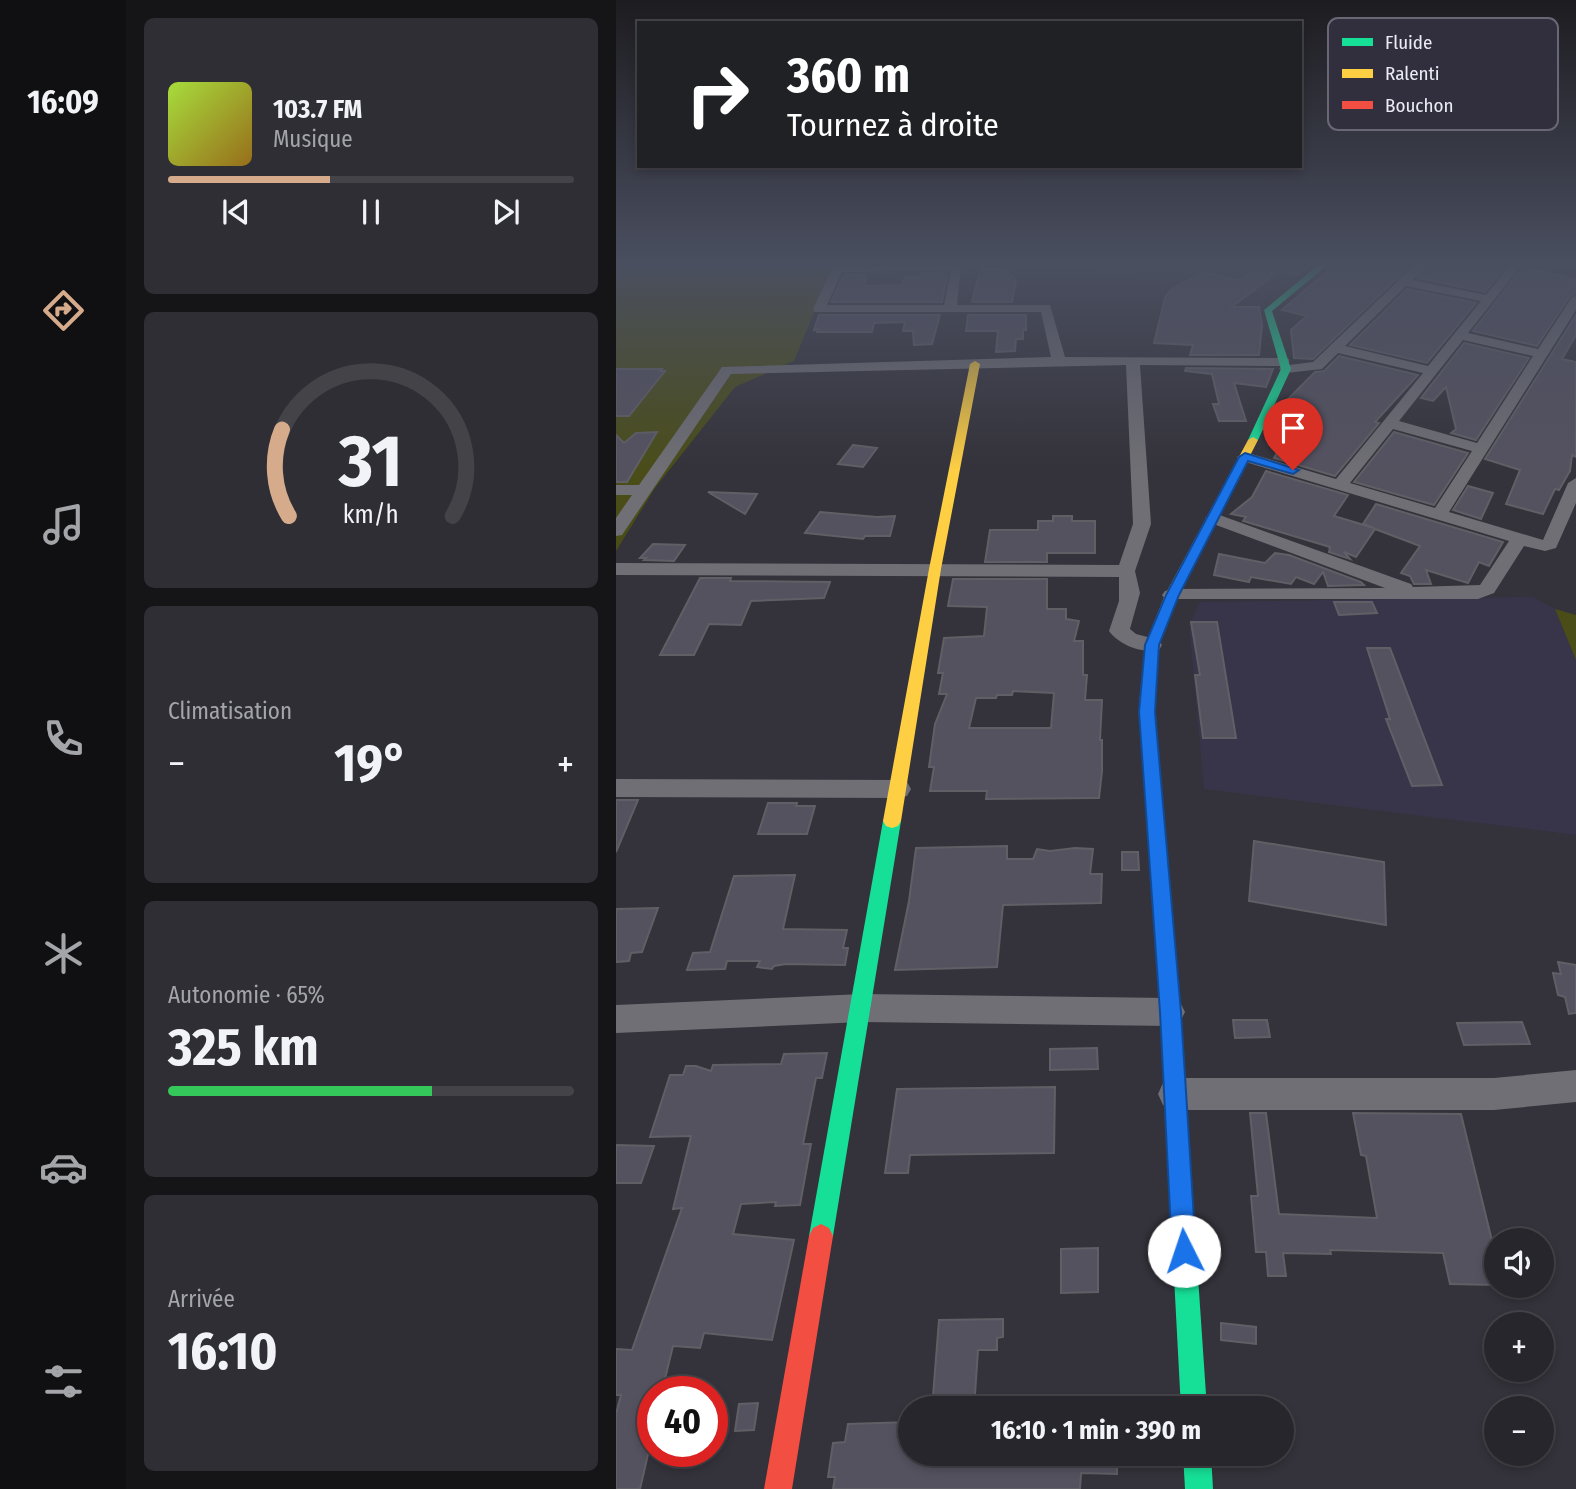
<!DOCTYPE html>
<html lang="fr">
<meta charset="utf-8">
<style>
:root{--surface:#27262c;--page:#2f2e34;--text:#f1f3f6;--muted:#a4a5a9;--line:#434348;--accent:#d6ab8b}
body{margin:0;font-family:"Fira Sans Condensed",sans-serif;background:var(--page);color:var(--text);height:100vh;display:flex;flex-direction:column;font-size:26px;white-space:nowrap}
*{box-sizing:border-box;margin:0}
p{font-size:23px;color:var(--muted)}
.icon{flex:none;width:38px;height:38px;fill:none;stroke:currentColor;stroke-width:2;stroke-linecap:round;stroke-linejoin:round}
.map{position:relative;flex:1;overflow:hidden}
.drawer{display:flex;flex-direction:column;gap:18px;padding:18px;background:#151518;width:490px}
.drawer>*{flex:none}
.top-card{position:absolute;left:21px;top:21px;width:665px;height:147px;border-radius:0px;box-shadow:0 4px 10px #0003,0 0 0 2px var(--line);background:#202124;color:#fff;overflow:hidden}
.fabs{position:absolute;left:868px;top:1228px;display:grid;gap:14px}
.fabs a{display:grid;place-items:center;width:70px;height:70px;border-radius:50%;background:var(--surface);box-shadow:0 4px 10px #0003,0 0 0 2px var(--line);font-size:35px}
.speed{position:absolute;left:21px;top:1376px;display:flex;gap:14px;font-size:35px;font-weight:700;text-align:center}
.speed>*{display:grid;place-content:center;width:91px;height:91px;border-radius:50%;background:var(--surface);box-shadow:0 4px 10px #0003,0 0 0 2px var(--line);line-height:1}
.speed .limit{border:10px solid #d22;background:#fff;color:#111}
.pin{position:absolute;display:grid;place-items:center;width:60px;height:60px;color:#fff;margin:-72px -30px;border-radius:50% 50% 50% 0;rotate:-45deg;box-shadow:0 0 7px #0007}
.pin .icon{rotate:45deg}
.me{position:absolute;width:77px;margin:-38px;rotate:356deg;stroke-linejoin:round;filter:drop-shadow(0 0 5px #0008)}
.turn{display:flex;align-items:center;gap:24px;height:147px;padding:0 35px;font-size:32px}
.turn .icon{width:91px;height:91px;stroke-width:2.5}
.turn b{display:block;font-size:49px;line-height:60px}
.big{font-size:52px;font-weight:700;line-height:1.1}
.drawer .widget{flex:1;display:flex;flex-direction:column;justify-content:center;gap:10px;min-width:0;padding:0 24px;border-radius:10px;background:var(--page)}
.drawer .dial{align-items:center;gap:0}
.dial svg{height:182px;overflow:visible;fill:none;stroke:var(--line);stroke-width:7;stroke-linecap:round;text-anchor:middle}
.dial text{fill:var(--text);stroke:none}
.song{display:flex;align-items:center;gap:21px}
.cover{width:84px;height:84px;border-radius:10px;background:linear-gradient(135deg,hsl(80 70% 55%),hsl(40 70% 35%))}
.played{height:7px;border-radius:4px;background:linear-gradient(90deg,var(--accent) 40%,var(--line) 40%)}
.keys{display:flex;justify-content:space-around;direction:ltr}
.heat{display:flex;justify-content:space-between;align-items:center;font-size:38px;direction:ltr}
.charge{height:10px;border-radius:5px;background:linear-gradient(90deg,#34c759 65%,var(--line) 0)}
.trip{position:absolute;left:282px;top:1396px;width:396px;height:70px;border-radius:35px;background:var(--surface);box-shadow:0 4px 10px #0003,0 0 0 2px var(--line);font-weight:700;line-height:70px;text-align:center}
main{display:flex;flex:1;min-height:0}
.menu{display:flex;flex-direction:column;width:126px;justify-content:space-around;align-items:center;background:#100f12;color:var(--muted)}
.menu .icon{width:49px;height:49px}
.menu .on{color:var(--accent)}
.menu b{font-size:32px;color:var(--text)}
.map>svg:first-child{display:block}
.built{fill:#38354a}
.green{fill:#4a4d18}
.building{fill:#555260;stroke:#605f65;stroke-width:2;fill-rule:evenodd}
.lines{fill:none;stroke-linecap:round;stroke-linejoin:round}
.street{fill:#706f75;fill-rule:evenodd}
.fast{fill:#16e098;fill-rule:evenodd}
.slow{fill:#ffcf43;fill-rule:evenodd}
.jam{fill:#f24e42;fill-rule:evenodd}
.route{fill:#1a73e8;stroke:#114b97;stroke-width:2}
.key{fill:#312f3e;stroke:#696775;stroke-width:2}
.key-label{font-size:19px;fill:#ebebf5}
</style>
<main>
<nav class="menu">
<b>16:09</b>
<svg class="icon on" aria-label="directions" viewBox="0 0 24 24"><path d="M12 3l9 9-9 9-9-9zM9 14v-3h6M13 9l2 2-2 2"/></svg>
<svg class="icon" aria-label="music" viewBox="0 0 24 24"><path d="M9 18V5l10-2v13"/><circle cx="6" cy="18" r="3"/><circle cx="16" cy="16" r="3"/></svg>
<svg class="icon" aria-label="phone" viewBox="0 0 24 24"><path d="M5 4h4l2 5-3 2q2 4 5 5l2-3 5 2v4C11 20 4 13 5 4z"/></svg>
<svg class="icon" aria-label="climate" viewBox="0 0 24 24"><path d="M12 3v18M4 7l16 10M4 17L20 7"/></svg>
<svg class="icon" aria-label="car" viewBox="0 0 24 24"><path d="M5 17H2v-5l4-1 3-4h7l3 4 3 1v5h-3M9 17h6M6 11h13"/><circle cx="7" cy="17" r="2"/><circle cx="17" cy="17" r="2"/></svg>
<svg class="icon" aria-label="filters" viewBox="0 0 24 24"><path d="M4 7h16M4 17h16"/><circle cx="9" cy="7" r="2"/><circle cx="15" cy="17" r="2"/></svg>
</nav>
<section class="drawer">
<div class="widget">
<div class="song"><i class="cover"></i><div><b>103.7 FM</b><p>Musique</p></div></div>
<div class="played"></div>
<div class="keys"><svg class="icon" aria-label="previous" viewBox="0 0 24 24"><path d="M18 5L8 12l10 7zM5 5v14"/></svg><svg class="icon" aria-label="pause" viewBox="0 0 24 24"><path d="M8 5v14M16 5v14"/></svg><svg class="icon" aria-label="next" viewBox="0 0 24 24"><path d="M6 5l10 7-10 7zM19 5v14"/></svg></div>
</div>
<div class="widget dial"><svg viewBox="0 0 100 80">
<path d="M14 69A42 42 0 1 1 86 69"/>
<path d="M14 69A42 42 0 0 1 11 31" stroke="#d6ab8b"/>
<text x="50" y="56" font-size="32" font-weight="700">31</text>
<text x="50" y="72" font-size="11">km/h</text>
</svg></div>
<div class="widget"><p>Climatisation</p>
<div class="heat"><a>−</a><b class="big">19°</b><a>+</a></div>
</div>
<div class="widget"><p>Autonomie · 65%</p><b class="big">325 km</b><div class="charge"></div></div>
<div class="widget"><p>Arrivée</p><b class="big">16:10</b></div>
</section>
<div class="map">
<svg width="960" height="1489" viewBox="0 0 960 1489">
<rect width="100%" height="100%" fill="#34323a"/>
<!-- built -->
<g class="built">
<path d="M 454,262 L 698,262 L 643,306 L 450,266 L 445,268 Z"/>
<path d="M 917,597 L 939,609 L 960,660 L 960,835 L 588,789 L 573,624 L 584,602 Z"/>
</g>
<!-- green -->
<g class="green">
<path d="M 0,262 L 219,262 L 178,361 L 119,387 L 39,488 L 0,551 Z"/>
<path d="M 939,609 L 960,615 L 960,660 Z"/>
</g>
<!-- building -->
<g class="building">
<path d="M 656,262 L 697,262 L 682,275 L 655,269 Z"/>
<path d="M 722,262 L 798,262 L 697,359 L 678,358 L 675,330 L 691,316 L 666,310 Z"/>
<path d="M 816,262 L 880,262 L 892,264 L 869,292 L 801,278 Z"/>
<path d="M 907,267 L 960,279 L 960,294 L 954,296 L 921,346 L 857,331 Z"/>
<path d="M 364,269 L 390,269 L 400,281 L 396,302 L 356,302 Z"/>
<path d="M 641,269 L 659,274 L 616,307 L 643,307 L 646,325 L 643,355 L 574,355 L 577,345 L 538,343 L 549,298 L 556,289 L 587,272 L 622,280 Z"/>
<path d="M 307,273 L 326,273 L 325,277 L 331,276 L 326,302 L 215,302 L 228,275 L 250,274 L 249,286 L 286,285 L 289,277 L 304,277 Z"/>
<path d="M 791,289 L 860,303 L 811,363 L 734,345 Z"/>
<path d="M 203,315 L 324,315 L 316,344 L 298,345 L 297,331 L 287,331 L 289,322 L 258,323 L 256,332 L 201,332 L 202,329 L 198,330 Z"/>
<path d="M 352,315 L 410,315 L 410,330 L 407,330 L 407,339 L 400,339 L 399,351 L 380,352 L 382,331 L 350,331 Z"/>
<path d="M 960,315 L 960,335 L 946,359 L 960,362 L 960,457 L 956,455 L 954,471 L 943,490 L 939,489 L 927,514 L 890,504 L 904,470 L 869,459 Z"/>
<path d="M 848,343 L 913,358 L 860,440 L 835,433 L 840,429 L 830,387 L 817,401 L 805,398 Z"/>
<path d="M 723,356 L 802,375 L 759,422 L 763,423 L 719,476 L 658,458 L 663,449 L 657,447 L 666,437 L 660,435 L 676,420 L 670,420 L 682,407 L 668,403 L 699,372 L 708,371 Z"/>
<path d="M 570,368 L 657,369 L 650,387 L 618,383 L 630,421 L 603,421 L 597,404 L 603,404 L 596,374 L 569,371 Z"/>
<path d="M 0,369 L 46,369 L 44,371 L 49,371 L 13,416 L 0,416 Z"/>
<path d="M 41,432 L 11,482 L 0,482 L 0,435 L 8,443 L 20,433 Z"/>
<path d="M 778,432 L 852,453 L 818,505 L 738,482 Z"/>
<path d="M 237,445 L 261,448 L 247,467 L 222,464 Z"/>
<path d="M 650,471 L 732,495 L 718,516 L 758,528 L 747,524 L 760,504 L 887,542 L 873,566 L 863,562 L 852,583 L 810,570 L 815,584 L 798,584 L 794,576 L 785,573 L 804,546 L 759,529 L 740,557 L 728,552 L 734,559 L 713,552 L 714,547 L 627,521 L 630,517 L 615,514 L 636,497 Z"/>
<path d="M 852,486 L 877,493 L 865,519 L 837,510 Z"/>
<path d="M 92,492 L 141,494 L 129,514 Z"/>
<path d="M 204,512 L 261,517 L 279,516 L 274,536 L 249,536 L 247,539 L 189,533 Z"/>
<path d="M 437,516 L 456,516 L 456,521 L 479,521 L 479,553 L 431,553 L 431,562 L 369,562 L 374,530 L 422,530 L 422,521 L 437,521 Z"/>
<path d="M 37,544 L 69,545 L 58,561 L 28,560 L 30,558 L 24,558 Z"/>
<path d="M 659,553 L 673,555 L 745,582 L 748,585 L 712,586 L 707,572 L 698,584 L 680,577 L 675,584 L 635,577 L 633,582 L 598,575 L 603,554 L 649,563 Z"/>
<path d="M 84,578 L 115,578 L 114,581 L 214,582 L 208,598 L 135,601 L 125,625 L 93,624 L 78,655 L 44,655 Z"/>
<path d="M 337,579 L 431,579 L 431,609 L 450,609 L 450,619 L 463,621 L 458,641 L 467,641 L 467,675 L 471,675 L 469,700 L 486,700 L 484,740 L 486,740 L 486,771 L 483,798 L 370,799 L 371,791 L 314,791 L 318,767 L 313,767 L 319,724 L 331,694 L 323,694 L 327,673 L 322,673 L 328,638 L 368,636 L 371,607 L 332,606 ZM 397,691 L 438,693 L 435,728 L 353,728 L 360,698 L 380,698 L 381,695 L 396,695 Z"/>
<path d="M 718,602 L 756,602 L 761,613 L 723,615 Z"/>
<path d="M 575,622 L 601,622 L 620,738 L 587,738 L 579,675 L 584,675 Z"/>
<path d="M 751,648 L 774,648 L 826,785 L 796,786 L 770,719 L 774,719 Z"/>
<path d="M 0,800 L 22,800 L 0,852 Z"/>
<path d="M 152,803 L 181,803 L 180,806 L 199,806 L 191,834 L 142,834 Z"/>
<path d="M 638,841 L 768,862 L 770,925 L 633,901 Z"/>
<path d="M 391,846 L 391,859 L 417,859 L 421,849 L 434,851 L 459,848 L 477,849 L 474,874 L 486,874 L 485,903 L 387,905 L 381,967 L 279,970 L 293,901 L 300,848 Z"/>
<path d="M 506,852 L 522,852 L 523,870 L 506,870 Z"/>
<path d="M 179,875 L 167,929 L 231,930 L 227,948 L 232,948 L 229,965 L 170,964 L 158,966 L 156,969 L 141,967 L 144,961 L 111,961 L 109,969 L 71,970 L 77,953 L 94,952 L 118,876 Z"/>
<path d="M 42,908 L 26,952 L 15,953 L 13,961 L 0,962 L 0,909 Z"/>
<path d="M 942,962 L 960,965 L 960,1013 L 953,1014 L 949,997 L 942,995 L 937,973 L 945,974 Z"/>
<path d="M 617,1020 L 651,1020 L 654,1037 L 619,1038 Z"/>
<path d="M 906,1022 L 914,1044 L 848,1045 L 841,1023 Z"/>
<path d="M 481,1048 L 482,1069 L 434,1070 L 434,1049 Z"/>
<path d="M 211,1053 L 206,1078 L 200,1078 L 187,1144 L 195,1144 L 184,1205 L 159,1206 L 160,1202 L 125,1204 L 117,1234 L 178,1240 L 156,1340 L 88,1333 L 84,1348 L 57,1346 L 46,1391 L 37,1391 L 37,1433 L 24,1489 L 0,1489 L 0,1414 L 5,1395 L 0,1395 L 0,1349 L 16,1350 L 66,1208 L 57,1209 L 75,1136 L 34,1137 L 54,1075 L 67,1075 L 70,1066 L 80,1066 L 95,1071 L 97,1065 L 165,1064 L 168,1054 Z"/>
<path d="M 439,1087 L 438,1153 L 294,1155 L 292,1173 L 269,1173 L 281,1089 Z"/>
<path d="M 634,1113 L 650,1113 L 663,1214 L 761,1218 L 750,1156 L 745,1155 L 737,1113 L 845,1114 L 880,1257 L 880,1285 L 834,1284 L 827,1253 L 714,1250 L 715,1254 L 667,1253 L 670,1276 L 652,1276 L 650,1252 L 640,1252 L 635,1196 L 642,1196 Z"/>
<path d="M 0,1145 L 38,1146 L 25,1183 L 0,1183 Z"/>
<path d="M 482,1248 L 482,1292 L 445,1293 L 445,1249 Z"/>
<path d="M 387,1319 L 387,1337 L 381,1338 L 381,1350 L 362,1350 L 358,1409 L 316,1409 L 323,1320 Z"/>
<path d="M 605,1323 L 640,1327 L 640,1344 L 605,1340 Z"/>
<path d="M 142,1403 L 138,1430 L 119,1431 L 123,1404 Z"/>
<path d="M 294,1422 L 294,1454 L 501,1454 L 501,1474 L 465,1473 L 464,1489 L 217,1489 L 219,1477 L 212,1477 L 217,1443 L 229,1442 L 232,1424 Z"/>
</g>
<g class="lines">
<!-- street -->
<g class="street">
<path d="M 219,262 L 231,262 L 229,265 L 345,264 L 341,305 L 434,305 L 449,357 L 668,358 L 673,359 L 673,365 L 697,362 L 802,262 L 813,262 L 796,280 L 870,295 L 897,262 L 908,262 L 852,333 L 922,349 L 956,297 L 960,296 L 960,310 L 833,512 L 927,540 L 952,483 L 960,478 L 960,503 L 940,548 L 929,551 L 908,546 L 878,593 L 862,599 L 549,599 L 546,595 L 549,591 L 556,589 L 769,588 L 592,522 L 589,518 L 598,513 L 795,584 L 797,587 L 864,585 L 893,541 L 623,460 L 621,457 L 629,452 L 720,479 L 807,373 L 722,353 L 706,369 L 670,373 L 663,369 L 665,366 L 524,365 L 535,524 L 519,571 L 524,593 L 514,629 L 520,634 L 543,640 L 546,645 L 543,650 C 527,654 503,645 493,631 L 503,601 L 503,577 L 0,575 L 0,563 L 503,565 L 517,524 L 510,365 L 115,374 L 6,535 L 0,536 L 0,518 L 16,495 L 0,495 L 0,485 L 23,485 L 106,367 L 435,357 L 425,312 L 199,312 L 197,309 ZM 335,270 L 328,305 L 211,305 L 226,272 ZM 790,286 L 865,301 L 812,366 L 729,346 ZM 847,340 L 917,356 L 861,443 L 783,421 ZM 777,429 L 856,451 L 819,508 L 734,483 Z"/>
<path d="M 937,262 L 960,262 L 960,268 L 938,264 Z"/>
<path d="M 0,779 L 283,780 L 291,782 L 295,789 L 291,796 L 283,798 L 0,797 Z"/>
<path d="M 246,994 L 554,998 L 564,1002 L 569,1012 L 564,1022 L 554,1026 L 246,1022 L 0,1033 L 0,1005 Z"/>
<path d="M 960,1070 L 960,1102 L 878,1110 L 558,1110 L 547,1105 L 542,1094 L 547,1083 L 558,1078 L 878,1078 Z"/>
</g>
<!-- fast -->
<g class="fast">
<path d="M 706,262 L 715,262 L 656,311 L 675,369 L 642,440 L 633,442 L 632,440 L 665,369 L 648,310 Z"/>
<path d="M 531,701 L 539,706 L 564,1012 L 591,1409 L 565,1409 L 544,1012 L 523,706 Z"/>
<path d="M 276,814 L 282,816 L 285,821 L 217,1236 L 213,1244 L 205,1248 L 197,1244 L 193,1236 L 267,821 L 270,816 Z"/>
<path d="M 567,1454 L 595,1454 L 597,1489 L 569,1489 Z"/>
</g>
<!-- slow -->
<g class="slow">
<path d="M 359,361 L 364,364 L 325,569 L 285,821 L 282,826 L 276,828 L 270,826 L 267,821 L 313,569 L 354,364 Z"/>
<path d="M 637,437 L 642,440 L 563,595 L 543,645 L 539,706 L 536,710 L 526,710 L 523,706 L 529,645 L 549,595 L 632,440 Z"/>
</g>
<!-- jam -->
<path class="jam" d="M 205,1224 L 213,1228 L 217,1236 L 176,1489 L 148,1489 L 193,1236 L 197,1228 Z"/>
</g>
<!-- sky -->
<linearGradient id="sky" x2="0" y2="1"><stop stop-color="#1d1c20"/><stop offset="0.56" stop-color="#4a4f60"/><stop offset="1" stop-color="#4a4f60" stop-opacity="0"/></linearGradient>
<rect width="960" height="471" fill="url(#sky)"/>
<!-- route -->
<path class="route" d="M 629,453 L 683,470 L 677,474 L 632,461 L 563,595 L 543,645 L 539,712 L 565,1012 L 580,1251 L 577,1260 L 568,1264 L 560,1260 L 556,1251 L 544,1012 L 523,712 L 529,645 L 550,595 L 623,457 Z"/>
<!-- legend -->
<rect x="712" y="18" width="230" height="112" rx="10" class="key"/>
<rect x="726" y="38" width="31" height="8" fill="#16e098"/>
<rect x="726" y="69" width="31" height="9" fill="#ffcf43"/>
<rect x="726" y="101" width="31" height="8" fill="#f24e42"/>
<g class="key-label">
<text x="769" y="49">Fluide</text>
<text x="769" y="80">Ralenti</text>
<text x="769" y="112">Bouchon</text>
</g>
</svg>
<div class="fabs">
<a><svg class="icon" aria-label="sound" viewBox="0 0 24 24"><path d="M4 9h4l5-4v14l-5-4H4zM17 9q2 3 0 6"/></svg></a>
<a>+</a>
<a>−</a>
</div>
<div class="speed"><div class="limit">40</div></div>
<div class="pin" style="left:677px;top:470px;background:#d93025"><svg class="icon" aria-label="arrive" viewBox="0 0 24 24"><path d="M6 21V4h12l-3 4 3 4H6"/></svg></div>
<svg class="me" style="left:568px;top:1251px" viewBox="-20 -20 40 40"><circle r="19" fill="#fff"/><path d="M0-13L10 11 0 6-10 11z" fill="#1a73e8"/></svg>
<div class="trip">16:10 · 1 min · 390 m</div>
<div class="top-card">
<div class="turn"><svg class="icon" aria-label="right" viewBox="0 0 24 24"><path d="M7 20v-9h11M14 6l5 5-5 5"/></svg><div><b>360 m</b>Tournez à droite</div></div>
</div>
</div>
</main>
